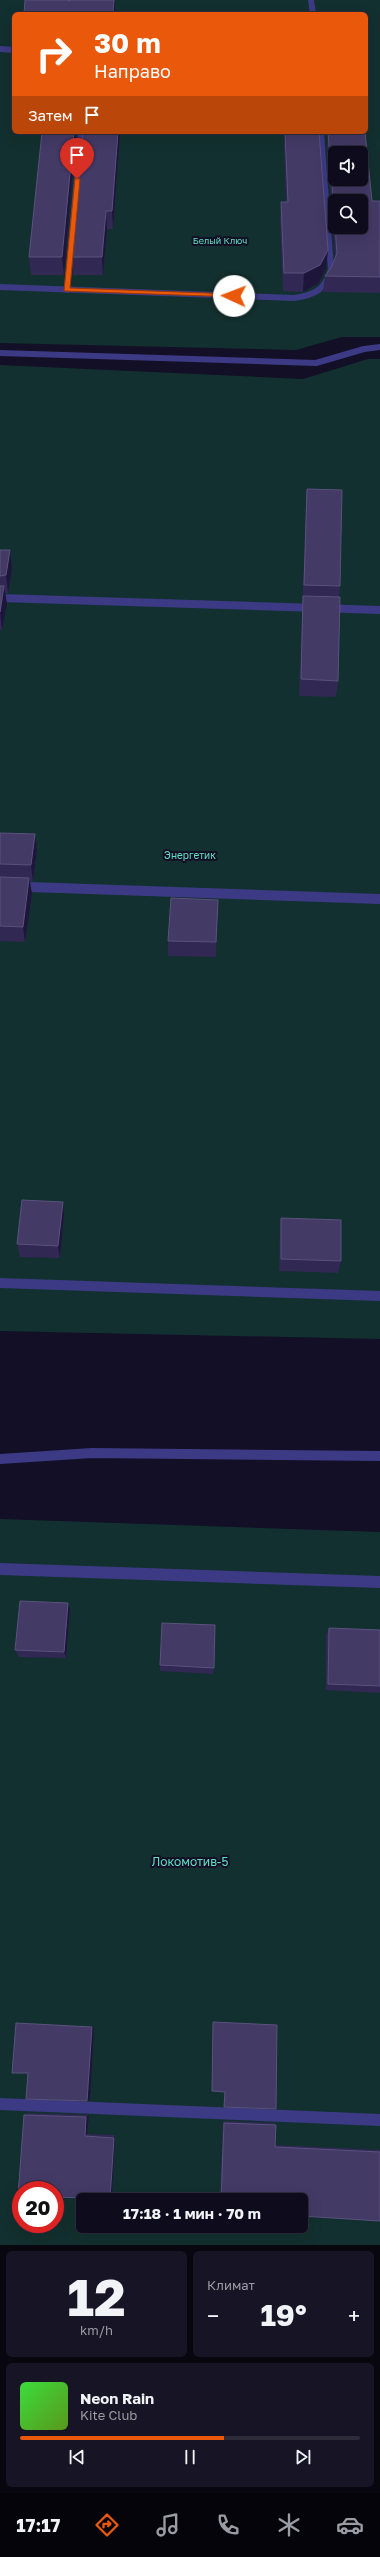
<!DOCTYPE html>
<html lang="ru">
<meta charset="utf-8">
<style>
:root{--surface:#0e0b1c;--page:#171425;--text:#f1f3f6;--muted:#9b9ba3;--line:#2e2b3b;--accent:#ea580c}
body{margin:0;font-family:"Golos Text",sans-serif;background:var(--page);color:var(--text);height:100vh;display:flex;flex-direction:column;font-size:15px;white-space:nowrap}
*{box-sizing:border-box;margin:0}
p{font-size:13px;color:var(--muted)}
.icon{flex:none;width:22px;height:22px;fill:none;stroke:currentColor;stroke-width:2;stroke-linecap:round;stroke-linejoin:round}
.map{position:relative;height:2245px;overflow:hidden}
.details{display:flex;flex-direction:column;gap:6px;padding:6px;background:#08060f;flex:1}
.details>*{flex:none}
.banner{position:absolute;left:12px;top:12px;width:356px;height:122px;border-radius:6px;box-shadow:0 4px 16px #0002,0 0 0 1px var(--line);background:#ea580c;color:#fff;overflow:hidden}
.fabs{position:absolute;left:328px;top:146px;display:grid;gap:8px}
.fabs a{display:grid;place-items:center;width:40px;height:40px;border-radius:6px;background:var(--surface);box-shadow:0 4px 16px #0002,0 0 0 1px var(--line);font-size:20px}
.speed{position:absolute;left:12px;top:2181px;display:flex;gap:8px;font-size:20px;font-weight:700;text-align:center}
.speed>*{display:grid;place-content:center;width:52px;height:52px;border-radius:50%;background:var(--surface);box-shadow:0 4px 16px #0002,0 0 0 1px var(--line);line-height:1}
.speed .limit{border:6px solid #d22;background:#fff;color:#111}
.pin{position:absolute;display:grid;place-items:center;width:34px;height:34px;color:#fff;margin:-41px -17px;border-radius:50% 50% 50% 0;rotate:-45deg;box-shadow:0 0 4px #0007}
.pin .icon{rotate:45deg}
.me{position:absolute;width:44px;margin:-22px;rotate:272deg;stroke-linejoin:round;filter:drop-shadow(0 0 3px #0008)}
.turn{display:flex;align-items:center;gap:14px;height:84px;padding:0 16px;font-size:18px}
.turn .icon{width:52px;height:52px;stroke-width:2.5}
.turn b{display:block;font-size:28px;line-height:34px}
.then{display:flex;align-items:center;height:38px;padding:0 16px;background:#0003;gap:8px;font-size:15px}
.big{font-size:30px;font-weight:700;line-height:1.1}
.details .widget{flex:1;display:flex;flex-direction:column;justify-content:center;gap:6px;min-width:0;padding:0 14px;border-radius:6px;background:var(--page)}
.details .dial{align-items:center;gap:0}
.dial b{font-size:52px;line-height:1}
.song{display:flex;align-items:center;gap:12px}
.cover{width:48px;height:48px;border-radius:6px;background:linear-gradient(135deg,hsl(120 70% 55%),hsl(90 70% 35%))}
.played{height:4px;border-radius:2px;background:linear-gradient(90deg,var(--accent) 60%,var(--line) 60%)}
.keys{display:flex;justify-content:space-around;direction:ltr}
.heat{display:flex;justify-content:space-between;align-items:center;font-size:22px;direction:ltr}
.details .tiles{flex:1;display:grid;gap:6px;grid-template-columns:1fr 1fr}
.widget:last-child{grid-column:span 2}
.trip{position:absolute;left:76px;top:2193px;width:232px;height:40px;border-radius:6px;background:var(--surface);box-shadow:0 4px 16px #0002,0 0 0 1px var(--line);font-weight:700;line-height:40px;text-align:center}
.tab-bar{display:flex;height:64px;justify-content:space-around;align-items:center;background:#06040b;color:var(--muted)}
.tab-bar .icon{width:28px;height:28px}
.tab-bar .selected{color:var(--accent)}
.tab-bar b{font-size:18px;color:var(--text)}
.map>svg:first-child{display:block}
.green{fill:#12302f;fill-rule:evenodd}
.lines{fill:none;stroke-linecap:round;stroke-linejoin:round}
.lane-far3{stroke:#3d3a85;stroke-width:6}
.lane-far2{stroke:#3d3a85;stroke-width:8}
.lane-far1{stroke:#3d3a85;stroke-width:10}
.lane{stroke:#3d3a85;stroke-width:12}
.wall{fill:#312854}
.shaded-wall{fill:#1d163a}
.building{fill:#433a66;stroke:#5a527e;fill-rule:evenodd}
.route{fill:#ea580c;stroke:#983908}
.labels{text-anchor:middle;dominant-baseline:central;stroke-width:4;stroke-linejoin:round;paint-order:stroke}
.far-park-label{font-size:9px;fill:#5fe0c0;stroke:#130f26}
.park-label{font-size:10px;fill:#5fe0c0;stroke:#130f26}
.near-park-label{font-size:12px;fill:#5fe0c0;stroke:#130f26}
</style>
<div class="map">
<svg width="380" height="2245" viewBox="0 0 380 2245">
<rect width="100%" height="100%" fill="#130f26"/>
<!-- green -->
<g class="green">
<path d="M 0,0 L 380,0 L 380,337 L 342,337 L 296,350 L 0,343 ZM 14,14 L 366,14 L 366,132 L 14,132 ZM 335,153 L 361,153 L 361,179 L 335,179 ZM 335,201 L 361,201 L 361,227 L 335,227 Z"/>
<path d="M 368,359 L 380,359 L 380,1339 L 0,1331 L 0,365 L 303,379 Z"/>
<path d="M 0,1519 L 380,1532 L 380,2245 L 0,2245 ZM 21,2190 L 55,2190 L 55,2224 L 21,2224 ZM 83,2200 L 301,2200 L 301,2226 L 83,2226 Z"/>
</g>
<g class="lines">
<!-- lane-far3 -->
<g class="lane-far3">
<path d="M 311,0 L 313,14"/>
<path d="M 0,49 L 14,50"/>
<path d="M 0,287 L 294,298 C 315,295 325,290 331,269 L 321,132"/>
<path d="M 67,290 L 81,132"/>
<path d="M 0,353 L 316,363 L 364,349 L 380,347"/>
</g>
<!-- lane-far2 -->
<path class="lane-far2" d="M 0,598 L 380,610"/>
<!-- lane-far1 -->
<g class="lane-far1">
<path d="M 0,886 L 380,899"/>
<path d="M 0,1283 L 380,1296"/>
<path d="M 0,1459 L 92,1453 L 380,1456"/>
</g>
<!-- lane -->
<g class="lane">
<path d="M 0,1569 L 380,1582"/>
<path d="M 0,2104 L 380,2120"/>
</g>
</g>
<!-- wall -->
<g class="wall">
<path d="M 41,132 L 76,132 L 64,275 L 31,275 L 29,257 L 42,136 Z"/>
<path d="M 83,132 L 120,132 L 113,229 L 107,229 L 103,275 L 73,275 L 72,257 Z"/>
<path d="M 285,132 L 328,250 L 326,268 L 319,283 L 303,292 L 283,291 L 280,220 L 281,202 L 286,202 L 284,147 Z"/>
<path d="M 328,132 L 372,201 L 380,201 L 380,293 L 323,292 L 325,276 L 331,268 L 335,258 L 327,147 Z"/>
<path d="M 307,489 L 340,586 L 339,597 L 338,681 L 336,697 L 299,696 L 306,506 Z"/>
<path d="M 0,550 L 10,550 L 12,568 L 8,593 L 5,593 L 7,604 L 2,630 L 0,630 Z"/>
<path d="M 0,833 L 35,834 L 37,850 L 33,881 L 30,881 L 32,894 L 25,942 L 0,941 Z"/>
<path d="M 218,900 L 216,957 L 168,956 L 168,941 Z"/>
<path d="M 63,1202 L 64,1215 L 60,1258 L 20,1257 L 17,1244 Z"/>
<path d="M 281,1218 L 341,1261 L 338,1273 L 279,1271 L 280,1230 Z"/>
<path d="M 70,1610 L 66,1658 L 19,1657 L 15,1650 Z"/>
<path d="M 329,1628 L 380,1630 L 380,1693 L 326,1690 L 326,1635 Z"/>
<path d="M 160,1665 L 214,1668 L 213,1674 L 160,1671 Z"/>
<path d="M 213,2022 L 277,2025 L 224,2107 L 224,2092 L 212,2091 L 212,2090 Z"/>
<path d="M 28,2113 L 89,2115 L 87,2134 L 115,2135 L 112,2195 L 24,2115 Z"/>
<path d="M 223,2121 L 274,2123 L 276,2125 L 275,2145 L 380,2150 L 380,2221 L 301,2200 L 220,2200 Z"/>
</g>
<!-- shaded-wall -->
<g class="shaded-wall">
<path d="M 114,0 L 115,0 L 115,14 L 113,14 Z"/>
<path d="M 74,132 L 76,132 L 64,275 L 62,257 Z"/>
<path d="M 118,132 L 120,132 L 113,229 L 112,211 Z"/>
<path d="M 106,211 L 107,229 L 103,275 L 102,257 Z"/>
<path d="M 328,250 L 326,268 L 319,283 L 303,292 L 304,273 Z"/>
<path d="M 10,550 L 12,568 L 8,593 L 6,575 Z"/>
<path d="M 4,586 L 7,604 L 2,630 L 0,612 Z"/>
<path d="M 35,834 L 37,850 L 33,881 L 31,865 Z"/>
<path d="M 29,878 L 32,894 L 25,942 L 23,927 Z"/>
<path d="M 63,1202 L 64,1215 L 60,1258 L 58,1246 Z"/>
<path d="M 68,1603 L 70,1610 L 66,1658 L 64,1652 Z"/>
<path d="M 92,2027 L 94,2027 L 90,2100 L 87,2101 Z"/>
<path d="M 89,2115 L 87,2134 L 85,2136 L 86,2117 Z"/>
<path d="M 115,2135 L 112,2195 L 110,2199 L 114,2138 Z"/>
</g>
<!-- building -->
<g class="building">
<path d="M 25,0 L 68,0 L 69,1 L 70,0 L 114,0 L 113,14 L 24,14 Z"/>
<path d="M 42,132 L 74,132 L 62,257 L 29,257 Z"/>
<path d="M 83,132 L 118,132 L 112,211 L 106,211 L 102,257 L 72,257 Z"/>
<path d="M 285,132 L 319,132 L 328,250 L 320,265 L 304,273 L 284,273 L 281,202 L 288,202 Z"/>
<path d="M 328,132 L 365,132 L 372,201 L 380,201 L 380,277 L 325,276 L 331,268 L 337,253 L 335,227 L 361,227 L 361,201 L 335,201 L 335,225 ZM 335,153 L 361,153 L 361,179 L 335,179 Z"/>
<path d="M 307,489 L 342,490 L 340,586 L 304,585 Z"/>
<path d="M 0,550 L 10,550 L 6,575 L 0,576 Z"/>
<path d="M 0,586 L 4,586 L 0,612 Z"/>
<path d="M 303,596 L 340,597 L 338,681 L 301,679 Z"/>
<path d="M 0,833 L 35,834 L 31,865 L 0,864 Z"/>
<path d="M 0,877 L 29,878 L 23,927 L 0,926 Z"/>
<path d="M 171,898 L 218,900 L 216,942 L 168,941 Z"/>
<path d="M 22,1200 L 63,1202 L 58,1246 L 17,1244 Z"/>
<path d="M 281,1218 L 341,1220 L 341,1261 L 281,1259 Z"/>
<path d="M 20,1601 L 68,1603 L 64,1652 L 15,1650 Z"/>
<path d="M 162,1623 L 215,1625 L 214,1668 L 160,1665 Z"/>
<path d="M 329,1628 L 380,1630 L 380,1686 L 328,1684 Z"/>
<path d="M 213,2022 L 277,2025 L 276,2109 L 224,2107 L 225,2092 L 212,2091 Z"/>
<path d="M 16,2023 L 92,2027 L 87,2101 L 26,2099 L 28,2073 L 12,2073 Z"/>
<path d="M 24,2115 L 86,2117 L 85,2136 L 114,2138 L 110,2199 L 55,2197 L 55,2190 L 21,2190 L 21,2195 L 18,2195 Z"/>
<path d="M 224,2123 L 276,2125 L 275,2147 L 380,2152 L 380,2221 L 301,2216 L 301,2200 L 221,2200 Z"/>
</g>
<!-- route -->
<path class="route" d="M 75,178 L 80,179 L 70,288 L 234,294 L 236,297 L 64,291 Z"/>
<g class="labels">
<!-- far-park labels -->
<g class="far-park-label">
<text x="220" y="240">Белый Ключ</text>
</g>
<!-- park labels -->
<g class="park-label">
<text x="190" y="855">Энергетик</text>
</g>
<!-- near-park labels -->
<g class="near-park-label">
<text x="190" y="1861">Локомотив-5</text>
</g>
</g>
</svg>
<div class="fabs">
<a><svg class="icon" aria-label="sound" viewBox="0 0 24 24"><path d="M4 9h4l5-4v14l-5-4H4zM17 9q2 3 0 6"/></svg></a>
<a><svg class="icon" aria-label="search" viewBox="0 0 24 24"><circle cx="10" cy="10" r="6"/><path d="M15 15l6 6"/></svg></a>
</div>
<div class="speed"><div class="limit">20</div></div>
<div class="pin" style="left:77px;top:179px;background:#d93025"><svg class="icon" aria-label="arrive" viewBox="0 0 24 24"><path d="M6 21V4h12l-3 4 3 4H6"/></svg></div>
<svg class="me" style="left:234px;top:296px" viewBox="-20 -20 40 40"><circle r="19" fill="#fff"/><path d="M0-13L10 11 0 6-10 11z" fill="#ea580c"/></svg>
<div class="trip">17:18 · 1 мин · 70 m</div>
<div class="banner">
<div class="turn"><svg class="icon" aria-label="right" viewBox="0 0 24 24"><path d="M7 20v-9h11M14 6l5 5-5 5"/></svg><div><b>30 m</b>Направо</div></div>
<div class="then">Затем<svg class="icon" aria-label="arrive" viewBox="0 0 24 24"><path d="M6 21V4h12l-3 4 3 4H6"/></svg></div>
</div>
</div>
<section class="details">
<div class="tiles">
<div class="widget dial"><b>12</b><p>km/h</p></div>
<div class="widget"><p>Климат</p>
<div class="heat"><a>−</a><b class="big">19°</b><a>+</a></div>
</div>
<div class="widget">
<div class="song"><i class="cover"></i><div><b>Neon Rain</b><p>Kite Club</p></div></div>
<div class="played"></div>
<div class="keys"><svg class="icon" aria-label="previous" viewBox="0 0 24 24"><path d="M18 5L8 12l10 7zM5 5v14"/></svg><svg class="icon" aria-label="pause" viewBox="0 0 24 24"><path d="M8 5v14M16 5v14"/></svg><svg class="icon" aria-label="next" viewBox="0 0 24 24"><path d="M6 5l10 7-10 7zM19 5v14"/></svg></div>
</div>
</div>
</section>
<nav class="tab-bar">
<b>17:17</b>
<svg class="icon selected" aria-label="directions" viewBox="0 0 24 24"><path d="M12 3l9 9-9 9-9-9zM9 14v-3h6M13 9l2 2-2 2"/></svg>
<svg class="icon" aria-label="music" viewBox="0 0 24 24"><path d="M9 18V5l10-2v13"/><circle cx="6" cy="18" r="3"/><circle cx="16" cy="16" r="3"/></svg>
<svg class="icon" aria-label="phone" viewBox="0 0 24 24"><path d="M5 4h4l2 5-3 2q2 4 5 5l2-3 5 2v4C11 20 4 13 5 4z"/></svg>
<svg class="icon" aria-label="climate" viewBox="0 0 24 24"><path d="M12 3v18M4 7l16 10M4 17L20 7"/></svg>
<svg class="icon" aria-label="car" viewBox="0 0 24 24"><path d="M5 17H2v-5l4-1 3-4h7l3 4 3 1v5h-3M9 17h6M6 11h13"/><circle cx="7" cy="17" r="2"/><circle cx="17" cy="17" r="2"/></svg>
</nav>
